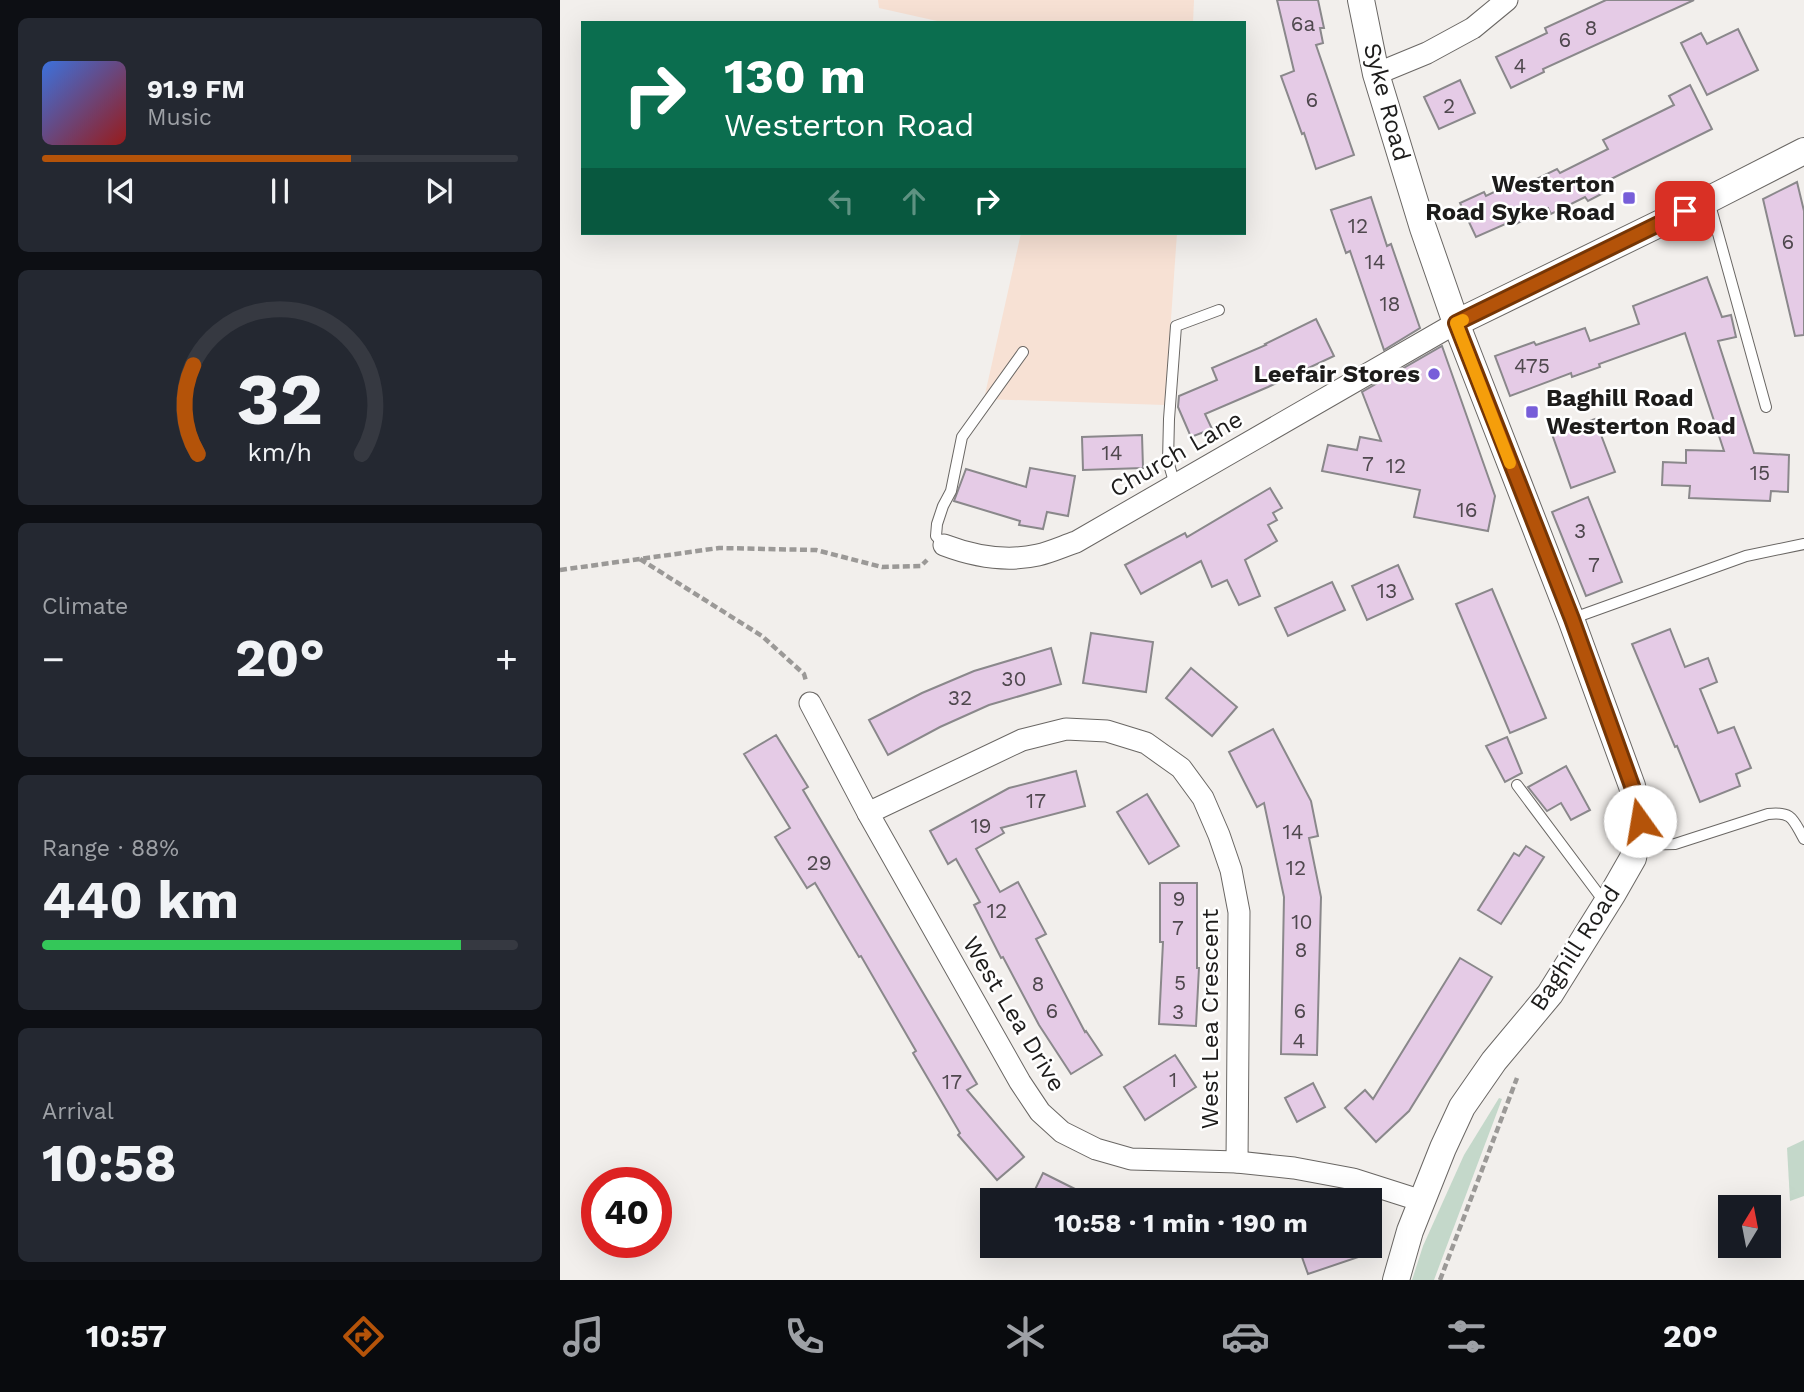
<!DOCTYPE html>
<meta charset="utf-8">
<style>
:root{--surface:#171b24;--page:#242831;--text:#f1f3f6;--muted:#9ea1a6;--line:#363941;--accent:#b45309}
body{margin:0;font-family:"Work Sans",sans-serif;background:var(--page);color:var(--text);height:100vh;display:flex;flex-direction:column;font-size:26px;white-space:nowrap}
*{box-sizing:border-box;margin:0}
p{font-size:23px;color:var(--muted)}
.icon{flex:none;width:38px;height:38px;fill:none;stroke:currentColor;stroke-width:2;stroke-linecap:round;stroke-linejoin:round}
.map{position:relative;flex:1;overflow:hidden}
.drawer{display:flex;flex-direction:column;gap:18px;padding:18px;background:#0d0f14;width:560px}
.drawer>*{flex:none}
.banner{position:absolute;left:21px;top:21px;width:665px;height:214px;border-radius:0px;box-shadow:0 7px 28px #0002;background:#0b6e4f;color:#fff;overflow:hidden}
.needle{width:46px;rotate:10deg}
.tools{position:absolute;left:1158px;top:1195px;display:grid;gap:14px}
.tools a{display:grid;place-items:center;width:63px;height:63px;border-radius:0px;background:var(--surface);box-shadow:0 7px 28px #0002;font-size:35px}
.speed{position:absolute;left:21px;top:1167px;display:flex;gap:14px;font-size:35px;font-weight:700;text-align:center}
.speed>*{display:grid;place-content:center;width:91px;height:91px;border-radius:50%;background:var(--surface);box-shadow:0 7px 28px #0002;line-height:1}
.speed .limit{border:10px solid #d22;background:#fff;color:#111}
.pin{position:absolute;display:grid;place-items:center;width:60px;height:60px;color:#fff;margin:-30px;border-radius:14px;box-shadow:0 4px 10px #0006}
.me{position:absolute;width:77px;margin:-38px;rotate:347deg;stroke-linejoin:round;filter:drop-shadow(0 0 5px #0008)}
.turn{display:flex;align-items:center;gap:24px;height:147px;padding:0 28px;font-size:32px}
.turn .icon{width:91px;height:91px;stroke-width:2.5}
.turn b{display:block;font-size:49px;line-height:60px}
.lanes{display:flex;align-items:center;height:66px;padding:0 28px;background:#0003;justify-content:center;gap:35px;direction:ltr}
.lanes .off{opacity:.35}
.big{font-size:52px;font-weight:700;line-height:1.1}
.drawer .tile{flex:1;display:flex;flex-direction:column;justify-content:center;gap:10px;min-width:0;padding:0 24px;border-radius:10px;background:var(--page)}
.drawer .dial{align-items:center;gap:0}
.dial svg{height:182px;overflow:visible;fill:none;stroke:var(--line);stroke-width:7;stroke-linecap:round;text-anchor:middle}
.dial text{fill:var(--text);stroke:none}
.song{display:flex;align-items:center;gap:21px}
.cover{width:84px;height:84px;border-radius:10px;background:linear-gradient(135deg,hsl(220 70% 55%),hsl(0 70% 35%))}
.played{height:7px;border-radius:4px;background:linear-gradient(90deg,var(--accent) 65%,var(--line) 65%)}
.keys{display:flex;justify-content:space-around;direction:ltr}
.heat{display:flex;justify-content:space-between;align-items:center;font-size:38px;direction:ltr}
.charge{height:10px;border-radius:5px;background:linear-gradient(90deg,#34c759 88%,var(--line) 0)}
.trip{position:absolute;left:420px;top:1188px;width:402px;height:70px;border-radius:0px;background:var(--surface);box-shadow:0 7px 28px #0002;font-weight:700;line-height:70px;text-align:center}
.tabs{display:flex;height:112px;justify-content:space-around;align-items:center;background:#090b0e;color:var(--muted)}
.tabs .icon{width:49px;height:49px}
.tabs .active{color:var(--accent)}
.tabs b{font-size:32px;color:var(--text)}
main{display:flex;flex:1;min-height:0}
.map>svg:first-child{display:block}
.industrial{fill:#f7e1d4}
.green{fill:#c4d8ca}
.building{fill:#e5cbe6;stroke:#8a888b;stroke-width:2}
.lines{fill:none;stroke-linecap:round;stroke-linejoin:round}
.service-casing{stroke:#6a6764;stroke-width:12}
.minor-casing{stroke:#6a6764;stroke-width:23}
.tertiary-casing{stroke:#6a6764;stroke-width:28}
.path{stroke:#9b9997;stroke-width:4.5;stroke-dasharray:7 3.5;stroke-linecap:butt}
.service{stroke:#fff;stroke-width:10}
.minor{stroke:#fff;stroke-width:21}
.tertiary{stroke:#fff;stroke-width:26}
.route-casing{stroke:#753606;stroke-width:18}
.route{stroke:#b45309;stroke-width:12}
.slow{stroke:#f59e0b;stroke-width:12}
.poi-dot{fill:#775ed9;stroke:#fff;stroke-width:2.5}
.labels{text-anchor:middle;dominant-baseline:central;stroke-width:5;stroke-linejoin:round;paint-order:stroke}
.number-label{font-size:21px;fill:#4f484e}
.street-label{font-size:24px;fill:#1d1c1b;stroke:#fff}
.poi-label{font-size:24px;font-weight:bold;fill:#1d1c1b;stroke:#fff;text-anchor:end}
</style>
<main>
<section class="drawer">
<div class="tile">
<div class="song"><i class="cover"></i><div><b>91.9 FM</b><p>Music</p></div></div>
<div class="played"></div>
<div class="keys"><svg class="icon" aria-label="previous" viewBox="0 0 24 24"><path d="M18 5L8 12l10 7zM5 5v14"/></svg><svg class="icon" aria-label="pause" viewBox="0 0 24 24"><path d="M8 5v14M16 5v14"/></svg><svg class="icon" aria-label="next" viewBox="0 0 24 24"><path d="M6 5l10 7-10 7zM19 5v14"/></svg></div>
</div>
<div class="tile dial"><svg viewBox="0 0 100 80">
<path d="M14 69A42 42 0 1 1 86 69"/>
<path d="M14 69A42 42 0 0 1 12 30" stroke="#b45309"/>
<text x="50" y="56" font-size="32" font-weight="700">32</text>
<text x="50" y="72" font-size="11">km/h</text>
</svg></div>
<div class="tile"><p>Climate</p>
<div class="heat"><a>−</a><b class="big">20°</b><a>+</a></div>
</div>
<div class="tile"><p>Range · 88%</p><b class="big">440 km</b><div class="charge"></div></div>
<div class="tile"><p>Arrival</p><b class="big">10:58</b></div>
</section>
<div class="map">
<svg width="1244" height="1280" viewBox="0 0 1244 1280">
<rect width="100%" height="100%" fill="#f2efec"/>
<!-- industrial -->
<g class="industrial">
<path d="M 318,0 L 634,0 L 633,23 L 386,23 L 319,8 Z"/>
<path d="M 461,233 L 617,233 L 605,405 L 424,399 Z"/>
</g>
<!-- green -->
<g class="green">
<path d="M 939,1098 L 942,1099 L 874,1280 L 852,1280 L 863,1246 L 904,1155 Z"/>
<path d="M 1244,1140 L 1244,1196 L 1230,1201 L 1227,1148 Z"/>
</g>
<!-- building -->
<g class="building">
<path d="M 717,0 L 758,0 L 764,28 L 760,28 L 763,43 L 756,45 L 794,155 L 756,169 L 744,133 L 742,134 L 721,76 L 734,71 Z"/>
<path d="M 1046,0 L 1134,0 L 983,69 L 984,72 L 951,88 L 936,57 L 987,33 L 985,28 Z"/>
<path d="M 1178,29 L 1198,70 L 1147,95 L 1121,43 L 1141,33 L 1147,44 Z"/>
<path d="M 900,80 L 915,113 L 879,129 L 864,97 Z"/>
<path d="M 1130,85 L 1152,129 L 1047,181 L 1051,189 L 1028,201 L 1025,197 L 991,214 L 988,208 L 954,225 L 952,221 L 916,237 L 900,203 L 924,192 L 926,196 L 961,179 L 964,185 L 997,169 L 1000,173 L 1048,149 L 1043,140 L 1114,105 L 1109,96 Z"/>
<path d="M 1237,182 L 1244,211 L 1244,335 L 1235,336 L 1203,199 Z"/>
<path d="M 811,197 L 827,246 L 831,244 L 860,328 L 824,350 L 790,251 L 786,253 L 771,210 Z"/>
<path d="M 1147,277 L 1162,317 L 1171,315 L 1176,337 L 1158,341 L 1194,453 L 1229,455 L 1228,492 L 1211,491 L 1210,501 L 1129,498 L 1130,486 L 1102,485 L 1103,462 L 1126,463 L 1126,450 L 1164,451 L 1125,333 L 1039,364 L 1040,367 L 1012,377 L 1011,373 L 950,396 L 935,356 L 974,342 L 976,345 L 1025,328 L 1030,341 L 1079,324 L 1073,306 Z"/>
<path d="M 756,319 L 774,356 L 708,387 L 645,414 L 652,429 L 631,437 L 618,407 L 619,396 L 657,380 L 652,368 L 706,345 L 705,344 Z"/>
<path d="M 882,346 L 935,496 L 928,531 L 854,517 L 860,490 L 762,471 L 768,445 L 797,450 L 800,437 L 821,441 L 802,392 Z"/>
<path d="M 1035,419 L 1055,472 L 1011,488 L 992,434 Z"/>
<path d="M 582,435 L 583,468 L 523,470 L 522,437 Z"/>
<path d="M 470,468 L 515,476 L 508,516 L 487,512 L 483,529 L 459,525 L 460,521 L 394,501 L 406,469 L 466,487 Z"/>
<path d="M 710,488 L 722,508 L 713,513 L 717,520 L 708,525 L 717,541 L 685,560 L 700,596 L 679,605 L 667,580 L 652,587 L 641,561 L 581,594 L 565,565 L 625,533 L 627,537 Z"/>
<path d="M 1028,497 L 1062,582 L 1026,596 L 992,512 Z"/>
<path d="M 838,565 L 853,599 L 807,620 L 792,586 Z"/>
<path d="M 772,582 L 785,610 L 728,636 L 715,608 Z"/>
<path d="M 932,589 L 986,718 L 950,733 L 896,604 Z"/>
<path d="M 1110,629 L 1125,667 L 1148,658 L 1157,682 L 1140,689 L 1158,733 L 1174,727 L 1191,768 L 1176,774 L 1180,786 L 1140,802 L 1117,746 L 1115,747 L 1072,644 Z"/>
<path d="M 531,633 L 593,642 L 586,692 L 523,683 Z"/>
<path d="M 491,648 L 501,684 L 429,705 L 380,727 L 328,755 L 309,720 L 362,693 L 414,671 Z"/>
<path d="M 631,668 L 677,707 L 652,736 L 606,698 Z"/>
<path d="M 713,729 L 751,801 L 758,836 L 749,838 L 761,897 L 757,1055 L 721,1054 L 724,897 L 704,803 L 697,807 L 669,752 Z"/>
<path d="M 216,735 L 248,787 L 243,790 L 417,1084 L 407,1090 L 464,1157 L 437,1180 L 398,1135 L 400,1133 L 353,1053 L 356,1051 L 301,956 L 299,957 L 255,883 L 247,888 L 215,837 L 230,828 L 184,754 Z"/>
<path d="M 947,737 L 962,773 L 945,782 L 926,746 Z"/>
<path d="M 1006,766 L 1030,810 L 1011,820 L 1001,803 L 987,811 L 968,787 Z"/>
<path d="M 516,771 L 525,806 L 441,828 L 444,833 L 416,849 L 440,892 L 458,882 L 486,934 L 476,939 L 525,1032 L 526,1031 L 542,1055 L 511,1074 L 479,1025 L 443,957 L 441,958 L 414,905 L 420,902 L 396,859 L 388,864 L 370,831 L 449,788 Z"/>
<path d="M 587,794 L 619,846 L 589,864 L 557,812 Z"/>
<path d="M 966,846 L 984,857 L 941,924 L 918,910 L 954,853 L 959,856 Z"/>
<path d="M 600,883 L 637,883 L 637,968 L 639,968 L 636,1026 L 599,1024 L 603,942 L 600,942 Z"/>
<path d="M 900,958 L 932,977 L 849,1111 L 816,1142 L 785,1108 L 805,1090 L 813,1099 Z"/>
<path d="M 615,1055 L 636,1087 L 585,1120 L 564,1087 Z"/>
<path d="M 753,1083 L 765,1107 L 737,1122 L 725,1098 Z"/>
<path d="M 483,1173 L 537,1200 L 470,1200 Z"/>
<path d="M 738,1246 L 819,1246 L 819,1250 L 748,1274 Z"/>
</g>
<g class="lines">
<defs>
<g id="service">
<path d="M 1149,201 L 1206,407"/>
<path d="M 615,485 L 608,461 L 609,419 L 616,326 L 659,310"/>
<path d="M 384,545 L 376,536 L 377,524 L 383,506 L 391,491 L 402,437 L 463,352"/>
<path d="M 1011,619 L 1186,556 L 1244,544"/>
<path d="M 957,785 L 1046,904"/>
<path d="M 1075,845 L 1115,844 L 1208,814 C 1233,811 1233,820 1244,839"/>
</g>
<g id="minor">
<path d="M 816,74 L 867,53 L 913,28 L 947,0"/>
<path d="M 384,545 C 413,556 447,562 478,555 C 491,552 504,546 516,542 L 896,323"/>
<path d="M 250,703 L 308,813 L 460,1082 L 480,1112 L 502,1132 L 536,1149 L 571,1159 L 677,1162 L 734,1168 L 793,1179 L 862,1201"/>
<path d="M 308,813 L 462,740 L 506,729 L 547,731 L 586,743 L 621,768 L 643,798 L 659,835 L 671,870 L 679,912 L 677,1162"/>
</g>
<g id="tertiary">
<path d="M 801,0 L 816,74 L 863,228 L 896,323 L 1011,619 L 1072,786 L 1080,821 L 1073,858 L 1053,893 L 990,994 L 934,1061 L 902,1107 L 883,1148 L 850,1231 L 836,1280"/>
<path d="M 896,323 L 1148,200 L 1244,151"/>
</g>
</defs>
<!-- service casing -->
<use href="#service" class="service-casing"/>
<!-- minor casing -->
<use href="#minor" class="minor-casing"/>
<!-- tertiary casing -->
<use href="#tertiary" class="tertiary-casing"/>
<!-- path -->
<g class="path">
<path d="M 80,559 L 202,636 L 244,674 L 246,681"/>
<path d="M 0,570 L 159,548 L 256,550 L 322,567 L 361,566 L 367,560"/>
<path d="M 880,1280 L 957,1078"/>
</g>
<!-- service -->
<use href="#service" class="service"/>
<!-- minor -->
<use href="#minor" class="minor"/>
<!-- tertiary -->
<use href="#tertiary" class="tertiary"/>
</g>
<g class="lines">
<defs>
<path id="route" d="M 1080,821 L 1072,786 L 1012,619 L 896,323 L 1125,211"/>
</defs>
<!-- route casing -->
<use href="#route" class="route-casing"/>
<!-- route -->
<use href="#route" class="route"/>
<!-- slow -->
<path class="slow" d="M 903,320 L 896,323 L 950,463"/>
</g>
<!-- markers -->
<g class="poi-dot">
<rect x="1062" y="191" width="14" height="14" rx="3.5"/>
<circle cx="874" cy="374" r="7"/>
<rect x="965" y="405" width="14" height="14" rx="3.5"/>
</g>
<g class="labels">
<!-- number labels -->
<g class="number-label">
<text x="743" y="23">6a</text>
<text x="1031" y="27">8</text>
<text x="1005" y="39">6</text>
<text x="960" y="65">4</text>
<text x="752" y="99">6</text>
<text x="889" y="105">2</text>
<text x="798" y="225">12</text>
<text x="1228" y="241">6</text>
<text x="815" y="261">14</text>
<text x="830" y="303">18</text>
<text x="972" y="365">475</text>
<text x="552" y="452">14</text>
<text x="808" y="463">7</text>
<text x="836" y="465">12</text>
<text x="1200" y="472">15</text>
<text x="907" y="509">16</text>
<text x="1020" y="530">3</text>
<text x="1034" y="564">7</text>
<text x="827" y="590">13</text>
<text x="454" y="678">30</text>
<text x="400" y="697">32</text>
<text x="476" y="800">17</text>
<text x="421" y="825">19</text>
<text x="733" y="831">14</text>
<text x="259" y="862">29</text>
<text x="736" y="867">12</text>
<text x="619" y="898">9</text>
<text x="437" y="910">12</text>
<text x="742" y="921">10</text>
<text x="618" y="927">7</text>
<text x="741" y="949">8</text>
<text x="620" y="982">5</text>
<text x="478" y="983">8</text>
<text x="492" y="1010">6</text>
<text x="740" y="1010">6</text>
<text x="618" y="1011">3</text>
<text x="739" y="1040">4</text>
<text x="613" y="1079">1</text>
<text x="392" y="1081">17</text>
</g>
<!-- street labels -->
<g class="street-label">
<text transform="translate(827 102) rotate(75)">Syke Road</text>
<text transform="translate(616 454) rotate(-30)">Church Lane</text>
<text transform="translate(1015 948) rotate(-57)">Baghill Road</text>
<text transform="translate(454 1014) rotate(59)">West Lea Drive</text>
<text transform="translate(650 1019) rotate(-90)">West Lea Crescent</text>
</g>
<!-- poi labels -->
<g class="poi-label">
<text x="1055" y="184">Westerton<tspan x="1055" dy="28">Road Syke Road</tspan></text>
<text x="860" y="374">Leefair Stores</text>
<text x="986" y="398" text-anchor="start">Baghill Road<tspan x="986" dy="28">Westerton Road</tspan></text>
</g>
</g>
</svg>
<div class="tools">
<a><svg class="needle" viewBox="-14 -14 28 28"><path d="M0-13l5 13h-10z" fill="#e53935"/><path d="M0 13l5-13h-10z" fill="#9ea1a6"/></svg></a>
</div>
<div class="speed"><div class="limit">40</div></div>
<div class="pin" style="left:1125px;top:211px;background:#d93025"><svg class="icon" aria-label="arrive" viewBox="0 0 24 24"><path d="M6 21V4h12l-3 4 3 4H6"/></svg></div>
<svg class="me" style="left:1080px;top:821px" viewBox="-20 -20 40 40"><circle r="19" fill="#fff"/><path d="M0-13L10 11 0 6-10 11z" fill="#b45309"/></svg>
<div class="trip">10:58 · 1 min · 190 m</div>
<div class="banner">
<div class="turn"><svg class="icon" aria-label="right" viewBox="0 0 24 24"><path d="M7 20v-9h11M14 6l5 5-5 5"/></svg><div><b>130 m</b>Westerton Road</div></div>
<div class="lanes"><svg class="icon off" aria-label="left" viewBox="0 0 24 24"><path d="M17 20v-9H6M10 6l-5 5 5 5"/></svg><svg class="icon off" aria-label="ahead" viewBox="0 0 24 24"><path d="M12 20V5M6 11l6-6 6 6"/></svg><svg class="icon" aria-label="right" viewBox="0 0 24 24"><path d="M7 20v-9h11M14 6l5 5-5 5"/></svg></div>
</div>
</div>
</main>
<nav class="tabs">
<b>10:57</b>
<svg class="icon active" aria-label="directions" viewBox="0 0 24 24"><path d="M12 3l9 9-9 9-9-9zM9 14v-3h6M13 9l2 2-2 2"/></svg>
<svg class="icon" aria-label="music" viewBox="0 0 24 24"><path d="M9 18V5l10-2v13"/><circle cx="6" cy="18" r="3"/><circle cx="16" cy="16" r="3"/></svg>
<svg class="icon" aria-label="phone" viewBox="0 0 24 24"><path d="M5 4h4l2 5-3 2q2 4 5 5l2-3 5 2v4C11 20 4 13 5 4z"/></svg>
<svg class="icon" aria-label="climate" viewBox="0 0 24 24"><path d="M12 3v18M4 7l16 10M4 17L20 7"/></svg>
<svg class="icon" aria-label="car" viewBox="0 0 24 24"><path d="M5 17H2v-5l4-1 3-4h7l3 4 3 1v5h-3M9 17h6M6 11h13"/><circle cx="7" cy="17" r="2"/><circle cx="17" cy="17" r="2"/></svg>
<svg class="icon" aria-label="filters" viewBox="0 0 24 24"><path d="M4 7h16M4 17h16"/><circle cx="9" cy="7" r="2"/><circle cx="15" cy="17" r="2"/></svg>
<b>20°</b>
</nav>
